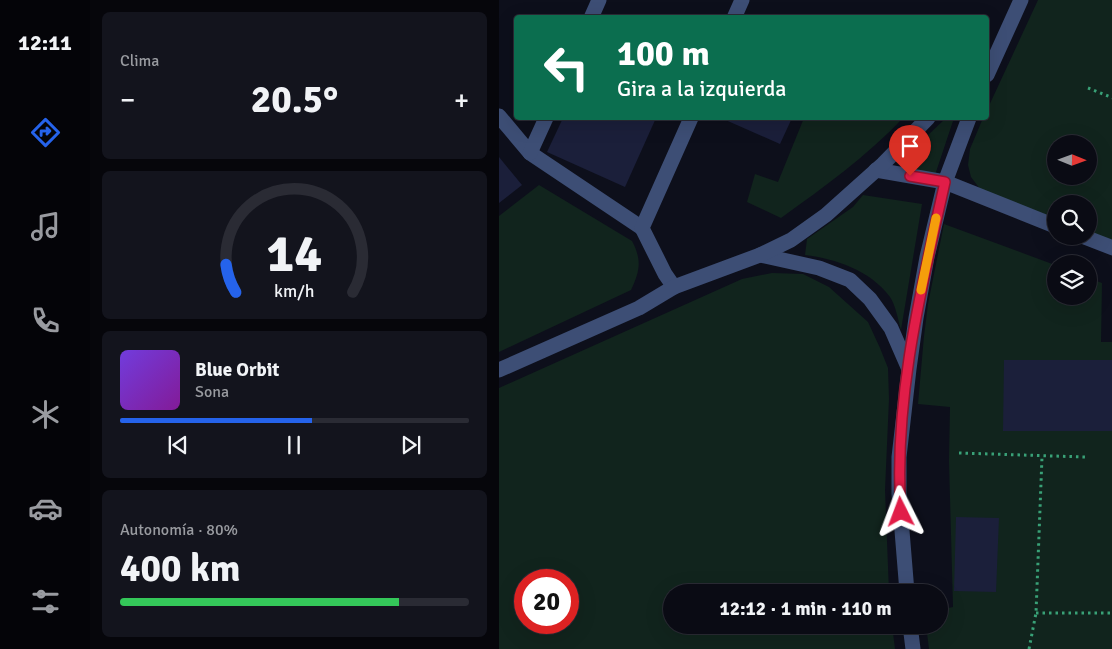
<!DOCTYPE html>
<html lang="es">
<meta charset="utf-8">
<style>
:root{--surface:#0a0b14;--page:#13141d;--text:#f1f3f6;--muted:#999ba0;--line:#2a2b34;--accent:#2563eb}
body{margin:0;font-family:Signika,sans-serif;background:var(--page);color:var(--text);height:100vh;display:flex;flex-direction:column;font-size:19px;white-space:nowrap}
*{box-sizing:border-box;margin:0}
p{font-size:16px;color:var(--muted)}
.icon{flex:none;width:28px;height:28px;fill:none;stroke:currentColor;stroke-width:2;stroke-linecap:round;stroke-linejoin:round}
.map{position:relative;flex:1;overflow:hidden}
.details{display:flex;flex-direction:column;gap:12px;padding:12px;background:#06060b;width:409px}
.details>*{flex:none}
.hud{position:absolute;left:15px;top:15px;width:475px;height:105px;border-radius:5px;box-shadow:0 5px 20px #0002,0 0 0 1px var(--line);background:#0b6e4f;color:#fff;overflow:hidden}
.needle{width:32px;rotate:91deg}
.controls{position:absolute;left:548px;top:135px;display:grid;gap:10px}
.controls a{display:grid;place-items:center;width:50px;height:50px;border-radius:50%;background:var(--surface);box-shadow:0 5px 20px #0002,0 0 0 1px var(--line);font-size:25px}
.speed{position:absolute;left:15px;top:569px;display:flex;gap:10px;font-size:25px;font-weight:700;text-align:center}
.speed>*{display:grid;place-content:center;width:65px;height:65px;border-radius:50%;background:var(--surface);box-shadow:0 5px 20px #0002,0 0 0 1px var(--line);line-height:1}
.speed .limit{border:8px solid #d22;background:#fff;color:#111}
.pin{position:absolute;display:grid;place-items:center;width:42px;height:42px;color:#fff;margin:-51px -21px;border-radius:50% 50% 50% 0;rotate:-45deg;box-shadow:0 0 5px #0007}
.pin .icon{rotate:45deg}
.me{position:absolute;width:55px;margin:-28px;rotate:357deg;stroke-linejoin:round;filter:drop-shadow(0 0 4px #0008)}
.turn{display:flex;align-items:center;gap:18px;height:105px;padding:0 20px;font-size:22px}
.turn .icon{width:65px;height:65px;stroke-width:2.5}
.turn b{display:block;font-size:35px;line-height:42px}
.big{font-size:38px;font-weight:700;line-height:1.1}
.details .card{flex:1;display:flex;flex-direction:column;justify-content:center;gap:8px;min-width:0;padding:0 18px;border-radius:8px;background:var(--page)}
.details .dial{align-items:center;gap:0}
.dial svg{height:130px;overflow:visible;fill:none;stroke:var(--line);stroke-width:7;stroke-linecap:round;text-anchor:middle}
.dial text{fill:var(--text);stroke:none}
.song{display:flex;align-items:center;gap:15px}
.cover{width:60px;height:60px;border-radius:8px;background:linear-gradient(135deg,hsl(260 70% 55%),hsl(290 70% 35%))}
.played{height:5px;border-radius:2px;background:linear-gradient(90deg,var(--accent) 55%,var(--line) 55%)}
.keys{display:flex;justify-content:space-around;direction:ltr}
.heat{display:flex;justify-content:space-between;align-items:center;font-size:28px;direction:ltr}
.charge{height:8px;border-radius:4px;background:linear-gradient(90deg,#34c759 80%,var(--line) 0)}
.trip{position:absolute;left:164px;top:584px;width:285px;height:50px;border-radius:25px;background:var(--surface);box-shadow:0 5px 20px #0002,0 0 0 1px var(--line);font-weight:700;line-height:50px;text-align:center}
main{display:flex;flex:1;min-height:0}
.dock{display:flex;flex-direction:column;width:90px;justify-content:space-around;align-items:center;background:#040408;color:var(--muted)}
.dock .icon{width:35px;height:35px}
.dock .current{color:var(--accent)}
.dock b{font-size:22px;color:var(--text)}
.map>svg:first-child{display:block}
.green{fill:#11241d;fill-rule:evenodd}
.building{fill:#1b1f3a}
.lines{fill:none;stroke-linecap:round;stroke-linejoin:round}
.path{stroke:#39a177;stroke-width:3;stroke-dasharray:2.5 4;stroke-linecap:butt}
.minor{stroke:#3d4e75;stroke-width:15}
.route-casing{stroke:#92132f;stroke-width:12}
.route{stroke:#e11d48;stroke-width:9}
.slow{stroke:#f59e0b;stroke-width:9}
</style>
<main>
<nav class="dock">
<b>12:11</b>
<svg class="icon current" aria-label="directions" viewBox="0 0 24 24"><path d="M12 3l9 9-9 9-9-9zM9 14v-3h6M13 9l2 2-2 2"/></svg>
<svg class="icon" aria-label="music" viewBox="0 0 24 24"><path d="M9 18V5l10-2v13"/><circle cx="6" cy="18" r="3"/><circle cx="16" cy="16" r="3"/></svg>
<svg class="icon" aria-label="phone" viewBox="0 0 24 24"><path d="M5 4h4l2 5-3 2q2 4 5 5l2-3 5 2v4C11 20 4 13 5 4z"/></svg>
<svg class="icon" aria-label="climate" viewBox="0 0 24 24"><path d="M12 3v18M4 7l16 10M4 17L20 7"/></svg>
<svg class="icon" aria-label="car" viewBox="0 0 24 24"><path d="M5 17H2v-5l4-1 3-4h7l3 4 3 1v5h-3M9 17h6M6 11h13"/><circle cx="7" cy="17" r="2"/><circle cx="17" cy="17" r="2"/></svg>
<svg class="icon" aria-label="filters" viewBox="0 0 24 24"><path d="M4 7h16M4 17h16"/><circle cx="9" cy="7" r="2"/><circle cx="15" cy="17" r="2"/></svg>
</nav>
<section class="details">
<div class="card"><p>Clima</p>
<div class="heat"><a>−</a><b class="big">20.5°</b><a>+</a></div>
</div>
<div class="card dial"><svg viewBox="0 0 100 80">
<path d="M14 69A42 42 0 1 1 86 69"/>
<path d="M14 69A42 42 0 0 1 8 52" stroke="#2563eb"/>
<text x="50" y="56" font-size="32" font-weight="700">14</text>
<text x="50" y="72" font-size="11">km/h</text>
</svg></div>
<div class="card">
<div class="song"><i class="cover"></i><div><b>Blue Orbit</b><p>Sona</p></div></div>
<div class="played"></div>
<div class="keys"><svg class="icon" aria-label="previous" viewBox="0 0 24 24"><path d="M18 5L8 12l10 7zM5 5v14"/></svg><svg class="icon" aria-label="pause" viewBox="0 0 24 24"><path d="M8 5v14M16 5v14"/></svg><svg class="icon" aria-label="next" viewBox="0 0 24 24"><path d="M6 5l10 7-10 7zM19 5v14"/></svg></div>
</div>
<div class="card"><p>Autonomía · 80%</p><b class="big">400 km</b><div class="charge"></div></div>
</section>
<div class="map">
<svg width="614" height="649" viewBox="0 0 614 649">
<rect width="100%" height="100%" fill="#0d0f1b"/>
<!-- green -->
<g class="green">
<path d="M 539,0 L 613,0 L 613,245 L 589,235 L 589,204 L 556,204 L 556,222 L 484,193 L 472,177 L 469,165 L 471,149 L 484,118 L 488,118 L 488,110 ZM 556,144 L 589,144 L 589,176 L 556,176 Z"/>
<path d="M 305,118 L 404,118 C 368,156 325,187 282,218 L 248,202 L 256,174 L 279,182 Z"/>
<path d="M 447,118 L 455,118 L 435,178 L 401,172 L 426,138 Z"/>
<path d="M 40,185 L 133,241 C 143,260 141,271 132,290 L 0,352 L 0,216 Z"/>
<path d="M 364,195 L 423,204 L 402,330 C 399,320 397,306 391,297 C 371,270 337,259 306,255 L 308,239 L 354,207 Z"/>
<path d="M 445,224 L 556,265 L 556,296 L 589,296 L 589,278 L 603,283 L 602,342 L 614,342 L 613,649 L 430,649 L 427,625 L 440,625 L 440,610 L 454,607 L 450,461 L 451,407 L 419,404 L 425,336 L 429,304 Z"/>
<path d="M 273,273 L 304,274 L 330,287 L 369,322 L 381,348 L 389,368 L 390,399 L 386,490 L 390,592 L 172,592 L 172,625 L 393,625 L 396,649 L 0,649 L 0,388 L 243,279 ZM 26,580 L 69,580 L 69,622 L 26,622 Z"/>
</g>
<!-- building -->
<g class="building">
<path d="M 64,118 L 157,118 L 126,187 L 48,152 Z"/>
<path d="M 222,118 L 293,118 L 281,144 Z"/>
<path d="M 0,157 L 23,185 L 0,203 Z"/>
<path d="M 505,360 L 614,360 L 614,431 L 504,431 Z"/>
<path d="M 457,517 L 500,518 L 497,592 L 455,591 Z"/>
</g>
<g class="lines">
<!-- path -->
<g class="path">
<path d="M 589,88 L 614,98"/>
<path d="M 460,453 L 586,457"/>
<path d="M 537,613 L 614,613"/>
<path d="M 530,649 L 537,613 L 543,457"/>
</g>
<!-- minor -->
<g class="minor">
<path d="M 92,18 L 100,0"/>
<path d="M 235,18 L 243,0"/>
<path d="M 488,75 L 522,0"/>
<path d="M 0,116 L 31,153 L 143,228"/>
<path d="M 31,153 L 47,118"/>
<path d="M 377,170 L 446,182 L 556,226"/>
<path d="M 583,236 L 614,248"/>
<path d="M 261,255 L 320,268 L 351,280 L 371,299 L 392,328 L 409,367"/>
<path d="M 175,287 L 166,274 L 143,228 L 192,118"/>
<path d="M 0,370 L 140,308 L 175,287 L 261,255 L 292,240 L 327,215 L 384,164 L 429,118"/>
<path d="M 408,592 L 400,494 L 400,457 L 410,369 L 417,318 L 428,257 L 446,182 L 470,118"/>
<path d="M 411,625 L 414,649"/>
</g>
</g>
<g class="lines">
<defs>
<path id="route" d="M 402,512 C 394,402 422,289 446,182 L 411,176"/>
</defs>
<!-- route casing -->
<use href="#route" class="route-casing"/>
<!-- route -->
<use href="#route" class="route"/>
<!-- slow -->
<path class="slow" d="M 422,290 L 437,218"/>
</g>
</svg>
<div class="controls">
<a><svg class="needle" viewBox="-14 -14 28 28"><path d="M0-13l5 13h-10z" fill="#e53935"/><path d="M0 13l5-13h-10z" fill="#999ba0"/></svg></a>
<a><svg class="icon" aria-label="search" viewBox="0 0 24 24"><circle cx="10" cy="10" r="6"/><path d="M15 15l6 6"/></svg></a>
<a><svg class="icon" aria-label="layers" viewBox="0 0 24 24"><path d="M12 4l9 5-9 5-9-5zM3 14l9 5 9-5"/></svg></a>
</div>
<div class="speed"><div class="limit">20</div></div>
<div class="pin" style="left:411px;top:176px;background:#d93025"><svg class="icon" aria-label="arrive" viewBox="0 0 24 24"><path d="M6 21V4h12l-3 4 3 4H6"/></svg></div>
<svg class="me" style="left:402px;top:512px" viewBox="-20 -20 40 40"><path d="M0-17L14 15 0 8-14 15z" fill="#e11d48" stroke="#fff" stroke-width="4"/></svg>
<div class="trip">12:12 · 1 min · 110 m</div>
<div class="hud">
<div class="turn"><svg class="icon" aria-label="left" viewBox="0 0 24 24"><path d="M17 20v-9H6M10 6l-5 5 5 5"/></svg><div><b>100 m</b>Gira a la izquierda</div></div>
</div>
</div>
</main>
